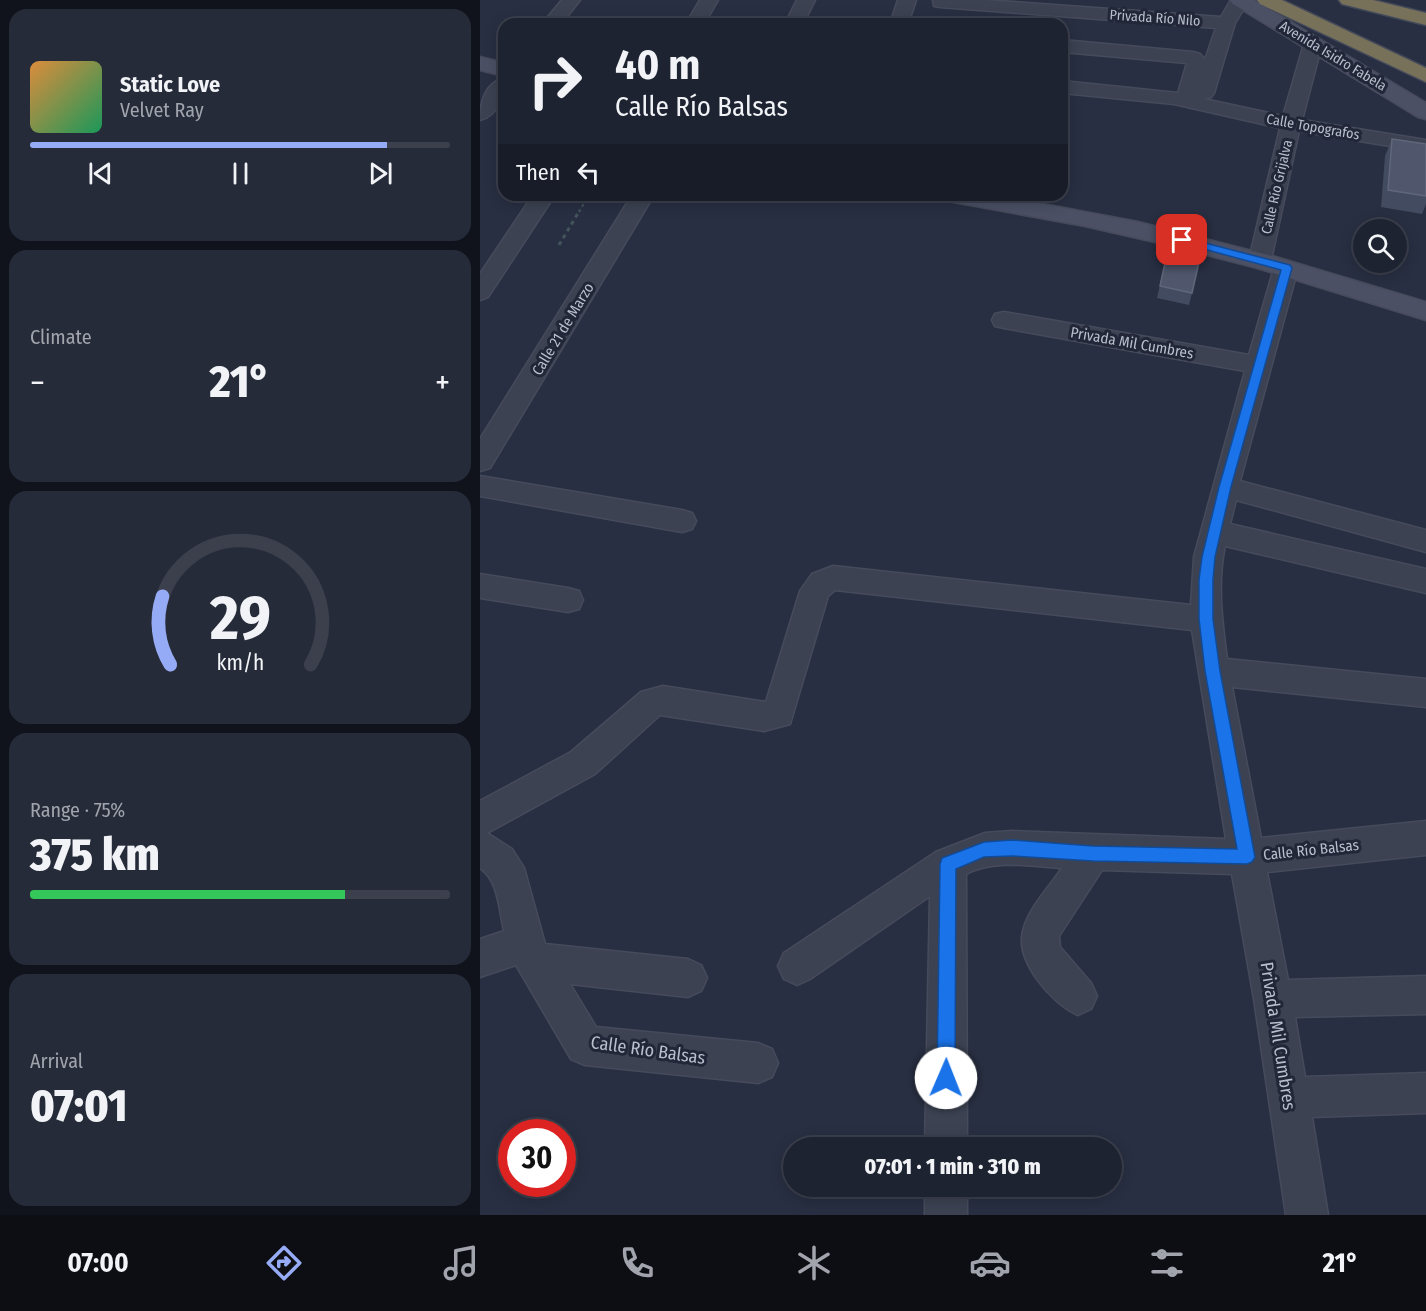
<!DOCTYPE html>
<meta charset="utf-8">
<style>
:root{--surface:#1e2332;--page:#262b3a;--text:#f1f3f6;--muted:#a1a4ac;--line:#3c404d;--accent:#96abf5}
body{margin:0;font-family:"Fira Sans Condensed",sans-serif;background:var(--page);color:var(--text);height:100vh;display:flex;flex-direction:column;font-size:22px;white-space:nowrap}
*{box-sizing:border-box;margin:0}
p{font-size:20px;color:var(--muted)}
.icon{flex:none;width:33px;height:33px;fill:none;stroke:currentColor;stroke-width:2;stroke-linecap:round;stroke-linejoin:round}
.map{position:relative;flex:1;overflow:hidden}
.drawer{display:flex;flex-direction:column;gap:9px;padding:9px;background:#10131c;width:480px}
.drawer>*{flex:none}
.banner{position:absolute;left:18px;top:18px;width:570px;height:183px;border-radius:18px;box-shadow:0 3px 15px #0003,0 0 0 2px var(--line);background:#1e2332;color:var(--text);overflow:hidden}
.tools{position:absolute;left:873px;top:219px;display:grid;gap:12px}
.tools a{display:grid;place-items:center;width:54px;height:54px;border-radius:50%;background:var(--surface);box-shadow:0 3px 15px #0003,0 0 0 2px var(--line);font-size:30px}
.speed{position:absolute;left:18px;top:1119px;display:flex;gap:12px;font-size:30px;font-weight:700;text-align:center}
.speed>*{display:grid;place-content:center;width:78px;height:78px;border-radius:50%;background:var(--surface);box-shadow:0 3px 15px #0003,0 0 0 2px var(--line);line-height:1}
.speed .limit{border:9px solid #d22;background:#fff;color:#111}
.pin{position:absolute;display:grid;place-items:center;width:51px;height:51px;color:#fff;margin:-26px;border-radius:12px;box-shadow:0 3px 9px #0006}
.me{position:absolute;width:66px;margin:-33px;rotate:1deg;stroke-linejoin:round;filter:drop-shadow(0 0 4px #0008)}
.turn{display:flex;align-items:center;gap:21px;height:126px;padding:0 18px;font-size:27px}
.turn .icon{width:78px;height:78px;stroke-width:2.5}
.turn b{display:block;font-size:42px;line-height:51px}
.then{display:flex;align-items:center;height:57px;padding:0 18px;background:#0003;gap:12px;font-size:22px}
.big{font-size:45px;font-weight:800;line-height:1.1}
.drawer .card{flex:1;display:flex;flex-direction:column;justify-content:center;gap:9px;min-width:0;padding:0 21px;border-radius:18px;background:var(--page)}
.drawer .dial{align-items:center;gap:0}
.dial svg{height:156px;overflow:visible;fill:none;stroke:var(--line);stroke-width:7;stroke-linecap:round;text-anchor:middle}
.dial text{fill:var(--text);stroke:none}
.song{display:flex;align-items:center;gap:18px}
.cover{width:72px;height:72px;border-radius:9px;background:linear-gradient(135deg,hsl(30 70% 55%),hsl(150 70% 35%))}
.played{height:6px;border-radius:3px;background:linear-gradient(90deg,var(--accent) 85%,var(--line) 85%)}
.keys{display:flex;justify-content:space-around;direction:ltr}
.heat{display:flex;justify-content:space-between;align-items:center;font-size:33px;direction:ltr}
.charge{height:9px;border-radius:4px;background:linear-gradient(90deg,#34c759 75%,var(--line) 0)}
.trip{position:absolute;left:303px;top:1137px;width:339px;height:60px;border-radius:30px;background:var(--surface);box-shadow:0 3px 15px #0003,0 0 0 2px var(--line);font-weight:800;line-height:60px;text-align:center}
.tab-bar{display:flex;height:96px;justify-content:space-around;align-items:center;background:#0c0e14;color:var(--muted)}
.tab-bar .icon{width:42px;height:42px}
.tab-bar .selected{color:var(--accent)}
.tab-bar b{font-size:27px;color:var(--text)}
main{display:flex;flex:1;min-height:0}
.map>svg:first-child{display:block}
.lines{fill:none;stroke-linecap:round;stroke-linejoin:round}
.street-casing{stroke:#464b5b;stroke-width:3}
.secondary-casing{stroke:#464b5b;stroke-width:3}
.highway-casing{stroke:#444a5a;stroke-width:3}
.path-far1{stroke:#43555b;stroke-width:2;stroke-dasharray:3 3;stroke-linecap:butt}
.path{stroke:#43555b;stroke-width:3;stroke-dasharray:4 4;stroke-linecap:butt}
.street{fill:#3c4252;fill-rule:evenodd}
.secondary{fill:#4b5065;fill-rule:evenodd}
.highway{fill:#78715a;fill-rule:evenodd}
.wall{fill:#434b60}
.building{fill:#50576c;stroke:#60677b;stroke-width:1.5}
.route{fill:#1a73e8;stroke:#114b97;stroke-width:1.5}
.labels{text-anchor:middle;dominant-baseline:central;stroke-width:6;stroke-linejoin:round;paint-order:stroke}
.far-street-label{font-size:14px;fill:#babecc;stroke:#212738}
.street-label{font-size:15px;fill:#babecc;stroke:#212738}
.near-street-label{font-size:18px;fill:#babecc;stroke:#212738}
</style>
<main>
<section class="drawer">
<div class="card">
<div class="song"><i class="cover"></i><div><b>Static Love</b><p>Velvet Ray</p></div></div>
<div class="played"></div>
<div class="keys"><svg class="icon" aria-label="previous" viewBox="0 0 24 24"><path d="M18 5L8 12l10 7zM5 5v14"/></svg><svg class="icon" aria-label="pause" viewBox="0 0 24 24"><path d="M8 5v14M16 5v14"/></svg><svg class="icon" aria-label="next" viewBox="0 0 24 24"><path d="M6 5l10 7-10 7zM19 5v14"/></svg></div>
</div>
<div class="card"><p>Climate</p>
<div class="heat"><a>−</a><b class="big">21°</b><a>+</a></div>
</div>
<div class="card dial"><svg viewBox="0 0 100 80">
<path d="M14 69A42 42 0 1 1 86 69"/>
<path d="M14 69A42 42 0 0 1 10 34" stroke="#96abf5"/>
<text x="50" y="56" font-size="32" font-weight="700">29</text>
<text x="50" y="72" font-size="11">km/h</text>
</svg></div>
<div class="card"><p>Range · 75%</p><b class="big">375 km</b><div class="charge"></div></div>
<div class="card"><p>Arrival</p><b class="big">07:01</b></div>
</section>
<div class="map">
<svg width="946" height="1215" viewBox="0 0 946 1215">
<rect width="100%" height="100%" fill="#282f42"/>
<g class="lines">
<defs>
<g id="street">
<path d="M 82,0 L 100,0 L 81,24 L 62,24 Z"/>
<path d="M 220,0 L 238,0 L 224,24 L 206,24 Z"/>
<path d="M 317,0 L 335,0 L 323,24 L 305,24 Z"/>
<path d="M 418,0 L 436,0 L 428,24 L 410,24 Z"/>
<path d="M 453,0 L 505,0 L 741,17 L 751,0 L 769,0 L 755,23 L 734,93 L 731,97 L 724,99 L 803,116 L 824,44 L 826,40 L 840,40 L 842,44 L 822,120 L 946,140 L 946,152 L 819,131 L 791,260 L 788,265 L 780,267 L 772,265 L 769,260 L 800,128 L 694,104 L 582,93 L 582,81 L 698,93 L 707,63 L 582,52 L 582,40 L 713,52 L 720,54 L 725,60 L 736,28 L 460,7 L 454,6 Z"/>
<path d="M 24,78 C 24,95 19,115 0,120 C 0,103 5,83 24,78 Z"/>
<path d="M 53,195 L 75,195 L 8,297 L 0,300 L 0,274 Z"/>
<path d="M 152,195 L 174,195 L 10,468 L 0,471 L 0,439 Z"/>
<path d="M 806,261 L 814,263 L 818,268 L 760,481 L 946,530 L 946,552 L 756,500 L 750,524 L 946,569 L 946,593 L 745,546 C 737,582 742,622 747,659 L 946,679 L 946,707 L 752,687 L 781,838 L 946,821 L 946,855 L 787,872 L 808,980 L 946,976 L 946,1014 L 815,1017 L 825,1077 L 946,1073 L 946,1113 L 832,1117 L 848,1215 L 806,1215 L 774,999 L 752,874 L 622,870 L 579,936 L 580,947 L 611,983 L 617,996 L 611,1009 L 598,1015 C 572,1004 535,961 543,931 C 548,909 569,887 582,868 C 551,866 514,859 486,874 L 487,1148 L 445,1148 L 450,896 L 330,979 L 317,985 L 304,979 L 298,966 L 304,953 L 456,852 L 505,833 L 532,831 L 746,839 L 712,630 L 355,590 L 348,596 L 310,724 L 284,731 L 180,715 L 115,774 L 7,833 L 32,849 L 44,868 L 65,944 L 208,959 L 221,965 L 227,978 L 221,991 L 208,997 L 90,984 L 116,1027 L 278,1043 L 292,1049 L 298,1063 L 292,1077 L 278,1083 L 105,1065 L 91,1059 L 36,965 L 0,977 L 0,939 L 24,931 C 19,910 19,881 0,868 L 0,801 L 91,752 L 161,692 L 183,686 L 286,702 L 320,591 L 332,574 L 353,566 L 711,605 L 714,557 L 765,371 L 524,328 L 515,326 L 512,320 L 515,314 L 524,312 L 769,355 L 794,268 L 798,263 Z"/>
<path d="M 0,476 L 202,510 L 212,513 L 216,521 L 212,529 L 202,532 L 0,496 Z"/>
<path d="M 0,574 L 88,588 L 99,591 L 103,600 L 99,609 L 88,612 L 0,598 Z"/>
<rect x="445" y="1186" width="42" height="29"/>
</g>
<g id="secondary">
<path d="M 750,0 L 774,0 L 946,103 L 946,119 L 938,117 L 753,4 Z"/>
<path d="M 0,57 L 24,63 L 24,76 L 0,70 Z"/>
<path d="M 462,195 L 515,195 L 658,222 L 792,256 L 946,302 L 946,320 L 774,267 L 684,244 L 605,226 L 474,202 L 466,200 Z"/>
</g>
<g id="highway">
<path d="M 777,0 L 802,0 L 946,68 L 946,82 L 780,4 Z"/>
<path d="M 859,0 L 893,0 L 946,13 L 946,25 L 862,4 Z"/>
</g>
</defs>
<!-- street casing -->
<use href="#street" class="street-casing"/>
<!-- secondary casing -->
<use href="#secondary" class="secondary-casing"/>
<!-- highway casing -->
<use href="#highway" class="highway-casing"/>
<!-- path-far1 -->
<path class="path-far1" d="M 99,212 L 109,195"/>
<!-- path -->
<path class="path" d="M 79,245 L 100,210"/>
<!-- street -->
<use href="#street" class="street"/>
<!-- secondary -->
<use href="#secondary" class="secondary"/>
<!-- highway -->
<use href="#highway" class="highway"/>
</g>
<!-- wall -->
<g class="wall">
<path d="M 912,139 L 946,144 L 946,204 L 942,214 L 901,207 L 905,156 Z"/>
<path d="M 686,258 L 712,293 L 709,305 L 677,298 Z"/>
</g>
<!-- building -->
<g class="building">
<path d="M 912,139 L 946,144 L 946,196 L 908,190 Z"/>
<path d="M 686,258 L 720,258 L 712,293 L 680,286 Z"/>
</g>
<!-- route -->
<path class="route" d="M 702,237 L 810,265 L 812,268 L 751,487 L 735,557 L 733,580 L 733,619 L 740,671 L 775,857 L 772,862 L 767,864 L 613,861 L 532,856 L 504,857 L 476,869 L 475,1078 L 472,1084 L 466,1087 L 460,1084 L 457,1078 L 460,864 L 462,858 L 504,842 L 532,840 L 613,846 L 757,849 L 725,671 L 719,619 L 719,580 L 722,557 L 739,487 L 801,270 L 698,242 L 698,238 Z"/>
<g class="labels">
<!-- far-street labels -->
<g class="far-street-label">
<text transform="translate(675 18) rotate(4)">Privada Río Nilo</text>
<text transform="translate(853 56) rotate(31)">Avenida Isidro Fabela</text>
<text transform="translate(833 127) rotate(10)">Calle Topografos</text>
<text transform="translate(797 187) rotate(-77)">Calle Río Grijalva</text>
</g>
<!-- street labels -->
<g class="street-label">
<text transform="translate(83 329) rotate(-59)">Calle 21 de Marzo</text>
<text transform="translate(652 343) rotate(10)">Privada Mil Cumbres</text>
<text transform="translate(831 850) rotate(-6)">Calle Río Balsas</text>
</g>
<!-- near-street labels -->
<g class="near-street-label">
<text transform="translate(798 1036) rotate(81)">Privada Mil Cumbres</text>
<text transform="translate(168 1050) rotate(8)">Calle Río Balsas</text>
</g>
</g>
</svg>
<div class="tools">
<a><svg class="icon" aria-label="search" viewBox="0 0 24 24"><circle cx="10" cy="10" r="6"/><path d="M15 15l6 6"/></svg></a>
</div>
<div class="speed"><div class="limit">30</div></div>
<div class="pin" style="left:702px;top:240px;background:#d93025"><svg class="icon" aria-label="arrive" viewBox="0 0 24 24"><path d="M6 21V4h12l-3 4 3 4H6"/></svg></div>
<svg class="me" style="left:466px;top:1078px" viewBox="-20 -20 40 40"><circle r="19" fill="#fff"/><path d="M0-13L10 11 0 6-10 11z" fill="#1a73e8"/></svg>
<div class="trip">07:01 · 1 min · 310 m</div>
<div class="banner">
<div class="turn"><svg class="icon" aria-label="right" viewBox="0 0 24 24"><path d="M7 20v-9h11M14 6l5 5-5 5"/></svg><div><b>40 m</b>Calle Río Balsas</div></div>
<div class="then">Then<svg class="icon" aria-label="left" viewBox="0 0 24 24"><path d="M17 20v-9H6M10 6l-5 5 5 5"/></svg></div>
</div>
</div>
</main>
<nav class="tab-bar">
<b>07:00</b>
<svg class="icon selected" aria-label="directions" viewBox="0 0 24 24"><path d="M12 3l9 9-9 9-9-9zM9 14v-3h6M13 9l2 2-2 2"/></svg>
<svg class="icon" aria-label="music" viewBox="0 0 24 24"><path d="M9 18V5l10-2v13"/><circle cx="6" cy="18" r="3"/><circle cx="16" cy="16" r="3"/></svg>
<svg class="icon" aria-label="phone" viewBox="0 0 24 24"><path d="M5 4h4l2 5-3 2q2 4 5 5l2-3 5 2v4C11 20 4 13 5 4z"/></svg>
<svg class="icon" aria-label="climate" viewBox="0 0 24 24"><path d="M12 3v18M4 7l16 10M4 17L20 7"/></svg>
<svg class="icon" aria-label="car" viewBox="0 0 24 24"><path d="M5 17H2v-5l4-1 3-4h7l3 4 3 1v5h-3M9 17h6M6 11h13"/><circle cx="7" cy="17" r="2"/><circle cx="17" cy="17" r="2"/></svg>
<svg class="icon" aria-label="filters" viewBox="0 0 24 24"><path d="M4 7h16M4 17h16"/><circle cx="9" cy="7" r="2"/><circle cx="15" cy="17" r="2"/></svg>
<b>21°</b>
</nav>
